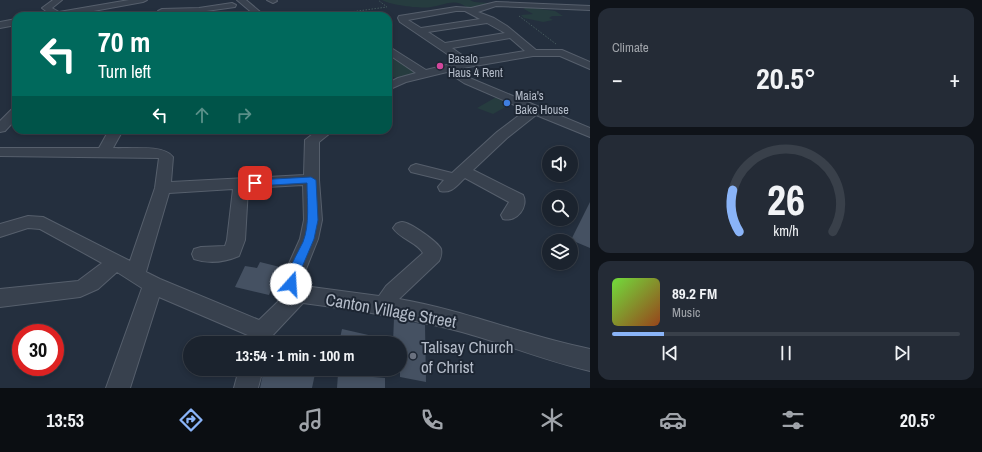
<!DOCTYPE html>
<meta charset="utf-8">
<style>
:root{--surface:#1b232e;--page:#242b36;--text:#f1f3f6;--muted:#a0a4aa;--line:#39404a;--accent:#8ab4f8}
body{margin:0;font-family:"Archivo Narrow",sans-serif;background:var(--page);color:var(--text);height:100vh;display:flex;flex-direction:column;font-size:15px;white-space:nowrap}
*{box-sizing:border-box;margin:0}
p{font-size:13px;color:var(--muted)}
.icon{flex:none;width:22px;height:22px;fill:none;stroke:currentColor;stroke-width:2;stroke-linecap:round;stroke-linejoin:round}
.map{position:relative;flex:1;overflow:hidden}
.drawer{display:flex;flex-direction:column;gap:8px;padding:8px;background:#0f1319;width:392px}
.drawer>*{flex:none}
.banner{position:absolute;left:12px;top:12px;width:380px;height:122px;border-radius:12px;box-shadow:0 2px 6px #0003,0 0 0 1px var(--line);background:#00695c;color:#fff;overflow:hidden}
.controls{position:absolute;left:542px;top:146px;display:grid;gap:8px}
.controls a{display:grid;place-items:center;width:36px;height:36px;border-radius:50%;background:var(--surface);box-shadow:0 2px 6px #0003,0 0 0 1px var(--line);font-size:20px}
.speed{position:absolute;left:12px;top:324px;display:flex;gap:8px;font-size:20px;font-weight:700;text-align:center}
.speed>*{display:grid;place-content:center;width:52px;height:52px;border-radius:50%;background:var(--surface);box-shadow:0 2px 6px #0003,0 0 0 1px var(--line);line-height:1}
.speed .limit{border:6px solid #d22;background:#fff;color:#111}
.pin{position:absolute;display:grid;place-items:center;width:34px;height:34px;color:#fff;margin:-17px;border-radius:8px;box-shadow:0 2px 6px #0006}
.me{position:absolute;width:44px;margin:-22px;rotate:19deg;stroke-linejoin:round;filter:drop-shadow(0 0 3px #0008)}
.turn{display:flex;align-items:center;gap:14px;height:84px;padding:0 20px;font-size:18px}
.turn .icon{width:52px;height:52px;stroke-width:2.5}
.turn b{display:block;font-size:28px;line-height:34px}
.lanes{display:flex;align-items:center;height:38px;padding:0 20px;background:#0003;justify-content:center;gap:20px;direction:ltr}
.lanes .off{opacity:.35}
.big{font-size:30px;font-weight:700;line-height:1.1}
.drawer .tile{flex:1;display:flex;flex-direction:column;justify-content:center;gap:6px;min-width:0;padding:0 14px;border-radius:12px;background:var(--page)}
.drawer .dial{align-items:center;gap:0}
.dial svg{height:104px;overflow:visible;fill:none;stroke:var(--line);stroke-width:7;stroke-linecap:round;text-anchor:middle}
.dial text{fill:var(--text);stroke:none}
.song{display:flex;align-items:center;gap:12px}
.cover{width:48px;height:48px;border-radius:6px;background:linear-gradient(135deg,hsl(100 70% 55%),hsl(20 70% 35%))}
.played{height:4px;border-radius:2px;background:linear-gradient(90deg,var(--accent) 15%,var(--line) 15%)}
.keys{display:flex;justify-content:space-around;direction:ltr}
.heat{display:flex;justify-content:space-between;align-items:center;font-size:22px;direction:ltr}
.trip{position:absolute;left:183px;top:336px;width:224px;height:40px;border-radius:20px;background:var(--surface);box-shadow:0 2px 6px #0003,0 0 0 1px var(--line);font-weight:700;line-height:40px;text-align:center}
.tab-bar{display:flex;height:64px;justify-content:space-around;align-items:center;background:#0b0e12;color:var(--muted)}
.tab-bar .icon{width:28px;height:28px}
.tab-bar .active{color:var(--accent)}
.tab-bar b{font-size:18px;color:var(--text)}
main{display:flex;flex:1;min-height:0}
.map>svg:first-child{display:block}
.green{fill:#263c3f}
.building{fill:#455162}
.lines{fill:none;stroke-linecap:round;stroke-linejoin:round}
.minor-casing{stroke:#565f6c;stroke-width:2}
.path{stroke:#44595c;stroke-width:1;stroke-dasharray:1.5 1.5;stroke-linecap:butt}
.minor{fill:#38414e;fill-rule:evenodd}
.route{fill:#1a73e8;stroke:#114b97}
.hotel-dot{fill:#d1479c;stroke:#1d2633;stroke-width:1.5}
.shop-dot{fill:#3f7fe0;stroke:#1d2633;stroke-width:1.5}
.worship-dot{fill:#6b7280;stroke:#1d2633;stroke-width:1.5}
.labels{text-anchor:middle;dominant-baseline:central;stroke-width:4;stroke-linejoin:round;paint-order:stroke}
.far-poi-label{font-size:12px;fill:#b4bcc9;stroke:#1d2633;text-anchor:start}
.near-street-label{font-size:17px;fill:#b4bcc9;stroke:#1d2633}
.near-poi-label{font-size:17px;fill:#b4bcc9;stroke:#1d2633;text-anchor:start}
</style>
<main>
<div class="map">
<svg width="590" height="388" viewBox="0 0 590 388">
<rect width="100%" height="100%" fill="#242f3e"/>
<!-- green -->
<g class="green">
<path d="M 382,0 L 470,0 C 476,4 483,1 490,4 L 472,10 C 468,8 463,4 458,3 C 450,1 439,6 431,7 C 421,9 390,5 382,0 Z"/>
<path d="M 525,7 L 555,11 L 563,16 L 552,16 L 549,18 L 553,20 L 543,22 L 524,18 L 521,15 L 533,14 L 524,9 Z"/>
<path d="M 388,51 L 422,74 L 401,80 L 388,75 Z"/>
<path d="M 498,96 L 506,100 L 502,102 L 509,105 L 493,114 L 477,108 Z"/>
</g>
<!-- building -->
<g class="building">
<path d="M 590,202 L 590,248 L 571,240 Z"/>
<path d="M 260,262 L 280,267 L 269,295 L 235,287 L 245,266 L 257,268 Z"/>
<path d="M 394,318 L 425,325 L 426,382 L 400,377 L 400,343 L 393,343 Z"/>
<path d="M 342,329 L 386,339 L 386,343 L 339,343 Z"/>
<path d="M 264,369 L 316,369 L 312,388 L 260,388 Z"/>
<path d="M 338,374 L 385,378 L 385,388 L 337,388 Z"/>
</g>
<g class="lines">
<defs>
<g id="minor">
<path d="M 53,0 L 62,0 L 52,8 L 59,12 L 129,0 L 147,0 L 143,2 L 66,16 L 48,16 L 50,14 L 42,8 Z"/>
<path d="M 237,0 L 246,0 L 265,16 L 256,16 Z"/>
<path d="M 267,0 L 276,0 L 277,1 L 273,3 Z"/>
<path d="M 496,2 L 590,6 L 590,10 L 496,6 L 478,12 L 494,18 L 507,26 L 536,50 L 562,50 L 590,62 L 590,69 L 560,56 L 533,56 L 457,69 L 472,79 L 590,128 L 590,137 L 536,115 L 507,138 L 473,170 L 523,195 C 529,206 517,223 503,219 L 501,215 L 509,202 L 465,178 C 457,185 452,194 440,191 L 438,187 L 444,180 L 411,172 L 409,169 L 411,166 L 416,164 L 452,173 L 497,132 L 526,110 L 464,83 L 447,72 L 406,82 L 388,90 L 388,83 L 398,78 L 416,73 L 388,54 L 388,46 L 426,70 L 459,62 L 400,22 L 398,18 L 399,16 L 456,7 L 471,8 ZM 456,11 L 465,11 L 480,19 L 421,28 L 408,20 ZM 487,23 L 505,33 L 445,43 L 428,32 ZM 510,38 L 525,51 L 469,60 L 452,48 Z"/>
<path d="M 232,3 L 236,5 L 235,7 L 199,12 L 162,13 L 158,11 L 162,9 L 199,8 Z"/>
<path d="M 16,19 L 16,25 L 0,28 L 0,22 Z"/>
<path d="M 16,108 L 16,119 L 5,131 L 0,132 L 0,121 L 12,109 Z"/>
<path d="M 109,130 L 123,130 L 113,148 C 128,149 164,144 173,157 L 171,182 L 304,175 L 305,140 L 318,130 L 334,130 L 319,142 L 319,180 L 322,220 L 318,239 L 302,279 L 304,286 L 379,296 L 386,286 L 423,253 C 417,242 400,239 393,228 L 396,224 C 398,223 400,222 402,222 C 410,222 438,242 441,249 C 442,254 441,257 439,261 L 399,299 C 464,310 525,336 590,349 L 590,371 C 546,361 505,344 462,332 C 410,318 357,310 303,303 L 272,336 L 270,343 L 248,343 L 250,336 L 159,297 L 130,388 L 106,388 L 142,288 L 117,272 L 98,289 L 80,297 L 0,307 L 0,289 L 78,281 L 102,263 L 40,229 L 28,228 L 0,237 L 0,224 L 28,216 L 43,217 L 130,261 L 155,188 L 159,158 L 0,156 L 0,148 L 99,148 ZM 303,185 L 304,220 L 300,239 L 282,279 L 283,288 L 286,294 L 259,320 L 160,279 L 146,272 L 169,193 L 233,189 L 227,240 L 225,246 L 201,247 L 194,249 L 192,254 L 194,259 C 209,264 225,262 239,256 L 245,240 L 248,188 Z"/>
<path d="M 239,369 L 263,369 L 258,388 L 234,388 Z"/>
</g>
</defs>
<!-- minor casing -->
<use href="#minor" class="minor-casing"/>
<!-- path -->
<g class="path">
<path d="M 346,16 L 343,13 L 387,7 L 378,0"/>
<path d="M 519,16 L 556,44"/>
</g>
<!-- minor -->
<use href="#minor" class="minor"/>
</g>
<!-- route -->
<path class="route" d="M 311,177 L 316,180 L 318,220 L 314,239 L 297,279 L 295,287 L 291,289 L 287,287 C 283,278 298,252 303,242 C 310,224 307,202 307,183 L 255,186 L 250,183 L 255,180 Z"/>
<!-- markers -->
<circle class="hotel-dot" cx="440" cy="66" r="4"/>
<circle class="shop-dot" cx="507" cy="103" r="4"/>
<circle class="worship-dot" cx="413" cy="356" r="4"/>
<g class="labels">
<!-- far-poi labels -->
<g class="far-poi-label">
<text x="448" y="59">Basalo<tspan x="448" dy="14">Haus 4 Rent</tspan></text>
<text x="515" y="96">Maia's<tspan x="515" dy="14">Bake House</tspan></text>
</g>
<!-- near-street labels -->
<g class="near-street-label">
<text transform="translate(391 310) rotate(10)">Canton Village Street</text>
</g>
<!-- near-poi labels -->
<g class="near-poi-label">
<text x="421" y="346">Talisay Church<tspan x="421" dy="20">of Christ</tspan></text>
</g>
</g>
</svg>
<div class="controls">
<a><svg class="icon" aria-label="sound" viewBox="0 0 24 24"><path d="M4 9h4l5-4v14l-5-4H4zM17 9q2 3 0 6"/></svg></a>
<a><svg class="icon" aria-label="search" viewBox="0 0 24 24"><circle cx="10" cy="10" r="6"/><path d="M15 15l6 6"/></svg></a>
<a><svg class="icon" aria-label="layers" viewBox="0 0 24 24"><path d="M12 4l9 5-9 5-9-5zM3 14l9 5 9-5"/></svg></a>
</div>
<div class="speed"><div class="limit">30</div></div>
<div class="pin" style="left:255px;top:183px;background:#d93025"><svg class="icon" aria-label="arrive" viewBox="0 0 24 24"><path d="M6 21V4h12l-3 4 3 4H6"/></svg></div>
<svg class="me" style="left:291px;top:284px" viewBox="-20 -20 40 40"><circle r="19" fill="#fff"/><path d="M0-13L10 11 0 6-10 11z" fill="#1a73e8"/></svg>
<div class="trip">13:54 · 1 min · 100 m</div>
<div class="banner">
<div class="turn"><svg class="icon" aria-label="left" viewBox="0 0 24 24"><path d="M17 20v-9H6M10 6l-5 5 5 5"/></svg><div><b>70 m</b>Turn left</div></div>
<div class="lanes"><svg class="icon" aria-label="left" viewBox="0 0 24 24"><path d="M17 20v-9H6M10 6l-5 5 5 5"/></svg><svg class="icon off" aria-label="ahead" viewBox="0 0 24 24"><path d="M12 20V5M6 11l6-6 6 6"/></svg><svg class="icon off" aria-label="right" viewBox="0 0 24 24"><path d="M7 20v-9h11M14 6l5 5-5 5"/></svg></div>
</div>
</div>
<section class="drawer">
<div class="tile"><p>Climate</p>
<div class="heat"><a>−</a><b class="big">20.5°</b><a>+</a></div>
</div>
<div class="tile dial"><svg viewBox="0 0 100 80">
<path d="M14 69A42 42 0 1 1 86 69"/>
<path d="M14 69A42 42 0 0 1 9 37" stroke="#8ab4f8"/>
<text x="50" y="56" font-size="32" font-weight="700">26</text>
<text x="50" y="72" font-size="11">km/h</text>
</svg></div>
<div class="tile">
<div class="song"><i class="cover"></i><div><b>89.2 FM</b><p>Music</p></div></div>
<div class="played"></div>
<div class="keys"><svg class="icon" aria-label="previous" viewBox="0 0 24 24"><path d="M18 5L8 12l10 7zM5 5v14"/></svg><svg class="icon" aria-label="pause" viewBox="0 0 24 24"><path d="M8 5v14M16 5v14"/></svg><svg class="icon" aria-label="next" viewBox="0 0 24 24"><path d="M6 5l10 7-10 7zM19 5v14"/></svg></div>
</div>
</section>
</main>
<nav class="tab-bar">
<b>13:53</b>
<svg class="icon active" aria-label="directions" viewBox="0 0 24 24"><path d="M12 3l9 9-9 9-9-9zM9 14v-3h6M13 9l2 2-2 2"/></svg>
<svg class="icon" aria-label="music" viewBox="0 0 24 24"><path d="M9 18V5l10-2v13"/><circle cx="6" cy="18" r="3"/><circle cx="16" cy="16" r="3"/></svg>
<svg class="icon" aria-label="phone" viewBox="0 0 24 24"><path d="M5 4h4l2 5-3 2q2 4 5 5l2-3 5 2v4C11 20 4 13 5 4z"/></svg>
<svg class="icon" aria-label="climate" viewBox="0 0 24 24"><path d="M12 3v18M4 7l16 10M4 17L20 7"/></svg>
<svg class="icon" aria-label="car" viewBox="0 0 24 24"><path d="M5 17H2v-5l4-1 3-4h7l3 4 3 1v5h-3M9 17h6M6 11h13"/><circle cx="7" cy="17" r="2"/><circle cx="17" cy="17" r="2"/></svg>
<svg class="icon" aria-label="filters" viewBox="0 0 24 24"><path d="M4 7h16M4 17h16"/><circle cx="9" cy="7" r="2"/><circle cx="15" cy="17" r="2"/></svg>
<b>20.5°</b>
</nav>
